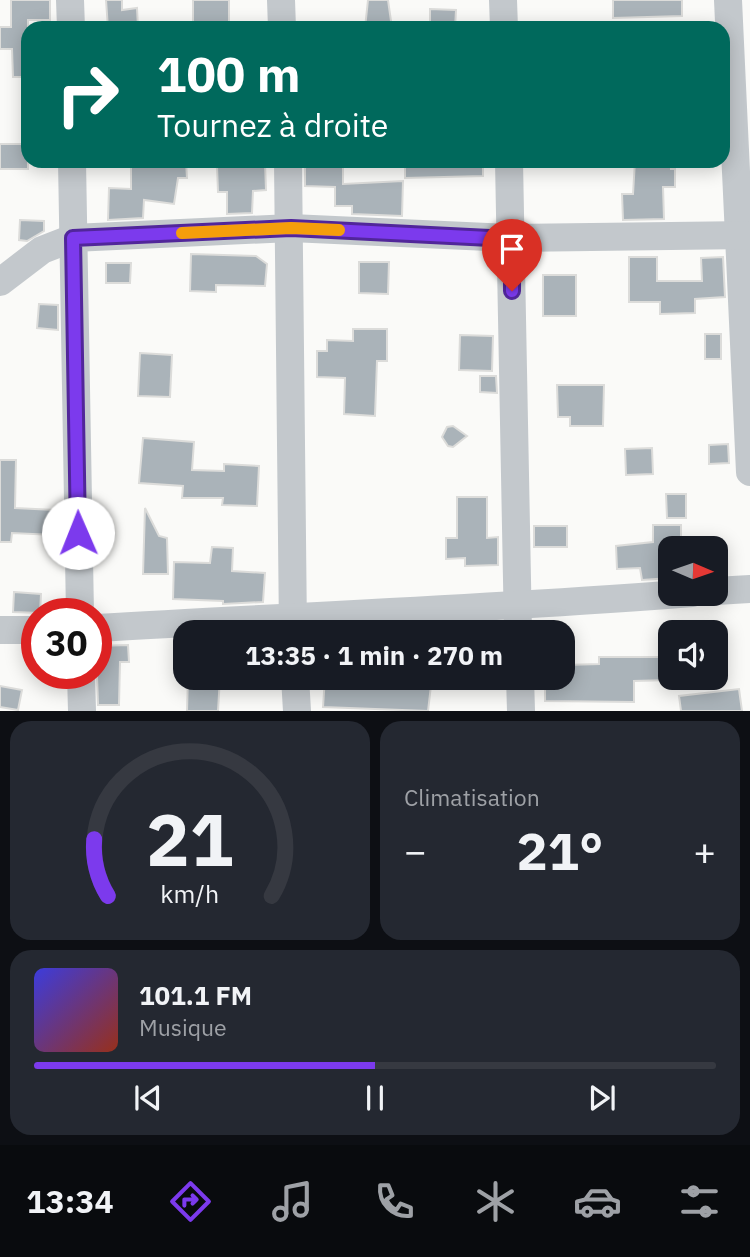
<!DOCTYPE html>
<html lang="fr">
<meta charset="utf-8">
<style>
:root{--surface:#171b24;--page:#242831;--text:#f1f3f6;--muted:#9ea1a6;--line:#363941;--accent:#7c3aed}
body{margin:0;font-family:"IBM Plex Sans",sans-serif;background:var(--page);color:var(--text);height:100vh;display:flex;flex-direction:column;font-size:26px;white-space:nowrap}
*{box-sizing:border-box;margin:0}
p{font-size:23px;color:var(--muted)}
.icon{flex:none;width:38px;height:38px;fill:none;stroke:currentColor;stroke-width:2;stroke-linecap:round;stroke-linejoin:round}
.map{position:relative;height:711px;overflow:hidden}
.panel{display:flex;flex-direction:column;gap:10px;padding:10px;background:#0d0f14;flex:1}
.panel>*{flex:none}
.hud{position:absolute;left:21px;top:21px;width:709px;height:147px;border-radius:21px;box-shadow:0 4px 18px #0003;background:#00695c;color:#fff;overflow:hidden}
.needle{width:46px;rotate:92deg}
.tools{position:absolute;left:658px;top:536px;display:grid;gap:14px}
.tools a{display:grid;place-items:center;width:70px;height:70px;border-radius:14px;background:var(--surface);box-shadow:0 4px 18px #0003;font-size:35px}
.speed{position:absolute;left:21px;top:598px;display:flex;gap:14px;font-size:35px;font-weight:700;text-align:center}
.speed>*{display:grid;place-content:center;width:91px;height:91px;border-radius:50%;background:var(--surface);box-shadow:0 4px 18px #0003;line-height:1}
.speed .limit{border:10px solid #d22;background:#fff;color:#111}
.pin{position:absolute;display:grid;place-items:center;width:60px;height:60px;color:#fff;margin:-72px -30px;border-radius:50% 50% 50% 0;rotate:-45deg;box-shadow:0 0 7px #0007}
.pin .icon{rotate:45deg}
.me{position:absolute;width:77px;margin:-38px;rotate:359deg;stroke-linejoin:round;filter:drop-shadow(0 0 5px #0008)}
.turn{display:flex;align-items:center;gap:24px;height:147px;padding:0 21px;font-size:32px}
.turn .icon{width:91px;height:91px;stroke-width:2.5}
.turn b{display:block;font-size:49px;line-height:60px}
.big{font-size:52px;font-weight:700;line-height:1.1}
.panel .card{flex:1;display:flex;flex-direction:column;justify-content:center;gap:10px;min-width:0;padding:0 24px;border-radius:21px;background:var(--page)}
.panel .dial{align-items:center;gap:0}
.dial svg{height:182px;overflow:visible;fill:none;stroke:var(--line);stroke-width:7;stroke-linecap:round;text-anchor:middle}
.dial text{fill:var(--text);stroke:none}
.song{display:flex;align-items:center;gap:21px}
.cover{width:84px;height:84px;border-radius:10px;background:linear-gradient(135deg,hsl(240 70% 55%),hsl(10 70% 35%))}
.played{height:7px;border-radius:4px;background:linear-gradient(90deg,var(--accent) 50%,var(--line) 50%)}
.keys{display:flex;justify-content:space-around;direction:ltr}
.heat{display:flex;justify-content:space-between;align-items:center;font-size:38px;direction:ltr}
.panel .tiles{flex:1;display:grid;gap:10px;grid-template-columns:1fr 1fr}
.card:last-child{grid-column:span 2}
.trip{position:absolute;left:173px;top:620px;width:402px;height:70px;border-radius:21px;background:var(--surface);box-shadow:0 4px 18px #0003;font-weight:700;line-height:70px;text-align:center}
.tab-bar{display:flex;height:112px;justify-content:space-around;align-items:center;background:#090b0e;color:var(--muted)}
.tab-bar .icon{width:49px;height:49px}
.tab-bar .on{color:var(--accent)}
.tab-bar b{font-size:32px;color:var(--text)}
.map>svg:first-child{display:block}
.building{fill:#aab3b9;stroke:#dcdcda;stroke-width:2}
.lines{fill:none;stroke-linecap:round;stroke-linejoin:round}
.minor{stroke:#c3c8cc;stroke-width:28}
.route-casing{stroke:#51269a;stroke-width:18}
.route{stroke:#7c3aed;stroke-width:12}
.slow{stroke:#f59e0b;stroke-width:12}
</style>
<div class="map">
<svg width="750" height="711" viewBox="0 0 750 711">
<rect width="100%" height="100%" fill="#fafaf8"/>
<!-- building -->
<g class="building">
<path d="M 11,0 L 50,0 L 50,20 L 28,20 L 28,77 L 13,77 L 12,49 L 0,49 L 0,27 L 11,27 Z"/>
<path d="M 106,0 L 122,0 L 122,10 L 137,8 L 138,28 L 108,28 Z"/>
<rect x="193" y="0" width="36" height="28"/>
<path d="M 368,0 L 388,0 L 392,28 L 365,28 Z"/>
<path d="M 613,0 L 682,0 L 682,16 L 613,18 Z"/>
<path d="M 430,9 L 456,10 L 455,28 L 430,28 Z"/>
<path d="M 0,144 L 23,144 L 28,152 L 28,169 L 0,169 Z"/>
<path d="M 131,161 L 186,161 L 187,178 L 178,178 L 174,204 L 144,200 L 143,218 L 108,220 L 109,188 L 131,189 Z"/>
<path d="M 405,161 L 483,161 L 483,176 L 405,178 Z"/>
<path d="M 635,161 L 671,161 L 671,169 L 675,169 L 675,187 L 663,187 L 664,219 L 623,220 L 622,194 L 633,194 Z"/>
<path d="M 265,163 L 266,190 L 253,191 L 252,213 L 227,214 L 227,192 L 218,192 L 217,166 Z"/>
<path d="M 305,164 L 343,164 L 343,184 L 403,181 L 402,216 L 352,214 L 352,206 L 335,206 L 335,187 L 305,186 Z"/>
<path d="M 20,220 L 44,221 L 44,231 L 27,241 L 19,240 Z"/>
<path d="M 191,254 L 256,256 L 267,264 L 265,286 L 216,285 L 216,292 L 190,291 Z"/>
<path d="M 629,257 L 657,257 L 657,281 L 702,281 L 701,258 L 723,257 L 725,297 L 695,299 L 695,313 L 660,314 L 660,302 L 629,302 Z"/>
<path d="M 359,262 L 389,262 L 388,294 L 359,293 Z"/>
<path d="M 106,263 L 131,263 L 130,283 L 106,283 Z"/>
<rect x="543" y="275" width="33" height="41"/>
<path d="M 39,304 L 58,305 L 58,330 L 37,328 Z"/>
<path d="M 353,329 L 387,329 L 387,361 L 377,361 L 375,416 L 344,414 L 345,378 L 317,377 L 317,351 L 327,351 L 327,340 L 353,341 Z"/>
<rect x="705" y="334" width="16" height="25"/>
<path d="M 460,335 L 493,336 L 492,371 L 459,370 Z"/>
<path d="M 140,353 L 172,355 L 170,397 L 138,396 Z"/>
<path d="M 480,376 L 496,376 L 497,393 L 480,392 Z"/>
<path d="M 557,385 L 604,385 L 603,426 L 570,426 L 570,417 L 558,417 Z"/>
<path d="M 453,426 L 467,436 L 453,447 L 448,446 L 442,437 L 447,427 Z"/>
<path d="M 143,438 L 194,442 L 192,470 L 224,471 L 224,464 L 259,466 L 257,506 L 222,505 L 223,498 L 182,498 L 183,486 L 139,483 Z"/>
<path d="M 728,444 L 729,463 L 709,464 L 709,445 Z"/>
<path d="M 652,448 L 653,474 L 626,475 L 625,449 Z"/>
<path d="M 0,460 L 16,460 L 15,508 L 55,510 L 54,535 L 12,533 L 11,542 L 0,542 Z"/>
<path d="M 666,494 L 686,494 L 686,518 L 667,518 Z"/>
<path d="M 457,497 L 487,497 L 487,538 L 498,537 L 498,565 L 465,566 L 465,558 L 446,559 L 446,538 L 457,538 Z"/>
<path d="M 145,508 L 159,536 L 167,538 L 168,574 L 143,574 Z"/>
<path d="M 653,525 L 681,525 L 681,548 L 670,548 L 670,578 L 642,580 L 640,568 L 617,569 L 616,546 L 653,542 Z"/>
<rect x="534" y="526" width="33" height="21"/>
<path d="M 212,547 L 233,548 L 232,571 L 265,573 L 263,602 L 223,604 L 223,601 L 173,599 L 174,562 L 210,563 Z"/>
<path d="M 14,592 L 41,594 L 40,613 L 13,612 Z"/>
<path d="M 128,645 L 129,662 L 120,662 L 119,705 L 98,705 L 96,646 Z"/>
<path d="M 599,657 L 670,657 L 670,680 L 634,681 L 634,702 L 545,701 L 545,677 L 564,677 L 564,665 L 599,664 Z"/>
<path d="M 188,677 L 220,677 L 218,711 L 187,711 Z"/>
<path d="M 325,677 L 432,677 L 428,711 L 323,707 Z"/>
<path d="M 0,686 L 22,690 L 18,710 L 0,707 Z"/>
<path d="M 739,689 L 742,711 L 681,711 L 679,696 Z"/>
</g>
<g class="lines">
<!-- minor -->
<g class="minor">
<path d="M 70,0 L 71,28"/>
<path d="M 281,0 L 282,28"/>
<path d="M 503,0 L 504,28"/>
<path d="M 728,0 L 750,472"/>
<path d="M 72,161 L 80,614"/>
<path d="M 288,161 L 293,632"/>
<path d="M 509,161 L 518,632"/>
<path d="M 0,282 L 42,250 L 73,238 L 291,228 L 512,238 L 750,235"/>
<path d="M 716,591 L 750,589"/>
<path d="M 96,628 C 295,616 493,609 692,593"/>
<path d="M 0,630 L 37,630"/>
<path d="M 81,674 L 82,711"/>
<path d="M 295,677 L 297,711"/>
<path d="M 520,677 L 521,711"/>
</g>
</g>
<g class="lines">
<defs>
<path id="route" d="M 78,533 L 73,238 L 291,228 L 512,239 L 512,291"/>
</defs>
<!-- route casing -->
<use href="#route" class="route-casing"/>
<!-- route -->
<use href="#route" class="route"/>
<!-- slow -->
<path class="slow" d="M 182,233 L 291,228 L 339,230"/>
</g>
</svg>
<div class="tools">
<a><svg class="needle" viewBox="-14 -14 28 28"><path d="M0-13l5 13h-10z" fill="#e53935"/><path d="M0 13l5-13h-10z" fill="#9ea1a6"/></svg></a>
<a><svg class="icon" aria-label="sound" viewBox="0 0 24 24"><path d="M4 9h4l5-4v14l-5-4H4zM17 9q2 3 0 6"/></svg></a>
</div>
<div class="speed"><div class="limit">30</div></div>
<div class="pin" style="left:512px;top:291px;background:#d93025"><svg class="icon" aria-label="arrive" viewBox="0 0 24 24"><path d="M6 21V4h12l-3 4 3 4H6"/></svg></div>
<svg class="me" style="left:78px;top:533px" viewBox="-20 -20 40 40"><circle r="19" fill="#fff"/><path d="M0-13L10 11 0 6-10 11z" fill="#7c3aed"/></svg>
<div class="trip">13:35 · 1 min · 270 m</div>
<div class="hud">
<div class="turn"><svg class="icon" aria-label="right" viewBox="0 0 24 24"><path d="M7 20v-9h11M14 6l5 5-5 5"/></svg><div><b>100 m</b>Tournez à droite</div></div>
</div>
</div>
<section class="panel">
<div class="tiles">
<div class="card dial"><svg viewBox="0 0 100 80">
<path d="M14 69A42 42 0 1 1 86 69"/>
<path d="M14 69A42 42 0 0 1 8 44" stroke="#7c3aed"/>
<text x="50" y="56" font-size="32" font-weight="700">21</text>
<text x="50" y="72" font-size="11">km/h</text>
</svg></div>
<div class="card"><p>Climatisation</p>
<div class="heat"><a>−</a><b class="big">21°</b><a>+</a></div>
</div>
<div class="card">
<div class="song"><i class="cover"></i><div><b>101.1 FM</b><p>Musique</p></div></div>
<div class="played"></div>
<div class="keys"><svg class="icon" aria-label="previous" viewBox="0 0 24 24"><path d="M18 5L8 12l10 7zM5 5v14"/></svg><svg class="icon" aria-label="pause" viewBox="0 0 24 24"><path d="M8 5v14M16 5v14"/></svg><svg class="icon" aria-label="next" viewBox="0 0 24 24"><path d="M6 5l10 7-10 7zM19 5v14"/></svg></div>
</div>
</div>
</section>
<nav class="tab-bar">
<b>13:34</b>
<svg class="icon on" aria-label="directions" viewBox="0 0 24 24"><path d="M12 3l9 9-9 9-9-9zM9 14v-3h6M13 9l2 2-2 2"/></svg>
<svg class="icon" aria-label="music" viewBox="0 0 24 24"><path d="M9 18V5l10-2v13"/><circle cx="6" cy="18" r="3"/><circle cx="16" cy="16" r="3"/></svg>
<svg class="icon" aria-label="phone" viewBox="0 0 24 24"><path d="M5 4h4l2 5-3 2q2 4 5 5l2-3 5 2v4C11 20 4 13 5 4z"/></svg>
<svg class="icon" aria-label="climate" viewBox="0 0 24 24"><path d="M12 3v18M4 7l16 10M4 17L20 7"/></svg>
<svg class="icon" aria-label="car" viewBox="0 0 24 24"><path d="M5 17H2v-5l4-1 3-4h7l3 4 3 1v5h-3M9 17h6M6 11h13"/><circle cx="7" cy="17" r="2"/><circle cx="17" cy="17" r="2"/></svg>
<svg class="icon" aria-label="filters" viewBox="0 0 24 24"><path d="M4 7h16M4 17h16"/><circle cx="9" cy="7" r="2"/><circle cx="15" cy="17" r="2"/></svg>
</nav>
